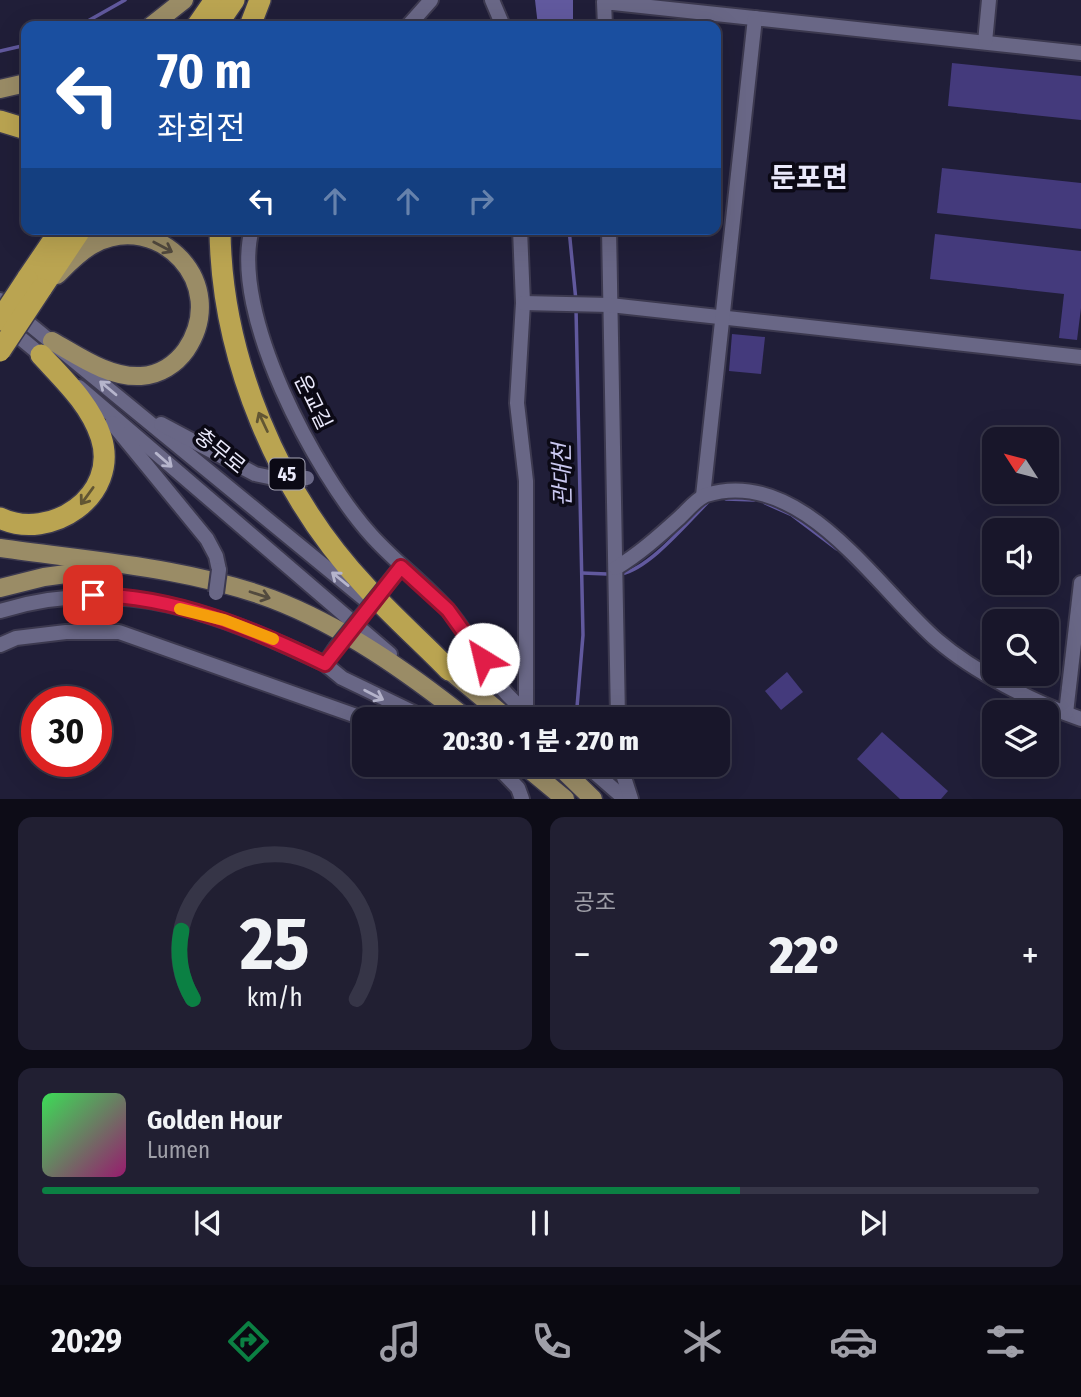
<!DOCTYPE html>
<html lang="ko">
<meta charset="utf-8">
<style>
:root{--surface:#18162a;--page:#211f32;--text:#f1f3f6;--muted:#9f9fa8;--line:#363547;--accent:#0b8043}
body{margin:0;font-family:"Fira Sans Condensed","Noto Sans KR",sans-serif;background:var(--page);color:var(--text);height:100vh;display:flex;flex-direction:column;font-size:26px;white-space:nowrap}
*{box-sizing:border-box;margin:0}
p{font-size:23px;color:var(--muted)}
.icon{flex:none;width:38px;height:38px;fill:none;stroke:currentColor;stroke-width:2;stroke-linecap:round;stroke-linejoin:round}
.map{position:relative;height:799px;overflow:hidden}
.drawer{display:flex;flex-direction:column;gap:18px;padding:18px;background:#0d0c17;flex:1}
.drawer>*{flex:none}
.guide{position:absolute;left:21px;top:21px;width:700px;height:214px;border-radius:14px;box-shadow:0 7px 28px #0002,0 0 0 2px var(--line);background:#1a4fa0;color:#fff;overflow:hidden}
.needle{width:46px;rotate:306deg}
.buttons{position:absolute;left:982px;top:427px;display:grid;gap:14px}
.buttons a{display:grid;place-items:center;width:77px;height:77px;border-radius:14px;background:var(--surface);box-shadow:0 7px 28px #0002,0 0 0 2px var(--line);font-size:35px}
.speed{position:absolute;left:21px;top:686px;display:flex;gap:14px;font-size:35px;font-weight:700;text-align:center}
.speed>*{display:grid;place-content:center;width:91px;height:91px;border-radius:50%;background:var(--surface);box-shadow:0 7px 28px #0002,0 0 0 2px var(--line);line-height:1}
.speed .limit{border:10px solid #d22;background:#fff;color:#111}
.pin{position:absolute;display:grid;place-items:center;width:60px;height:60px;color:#fff;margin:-30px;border-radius:14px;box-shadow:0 4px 10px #0006}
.me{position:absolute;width:77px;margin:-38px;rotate:324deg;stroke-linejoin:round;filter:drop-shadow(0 0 5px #0008)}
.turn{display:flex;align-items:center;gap:24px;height:147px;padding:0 21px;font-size:32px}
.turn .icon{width:91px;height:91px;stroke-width:2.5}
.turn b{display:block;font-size:49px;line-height:60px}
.lanes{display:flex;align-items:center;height:66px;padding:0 21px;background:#0003;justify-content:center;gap:35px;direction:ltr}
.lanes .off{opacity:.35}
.big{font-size:52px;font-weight:800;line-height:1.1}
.drawer .tile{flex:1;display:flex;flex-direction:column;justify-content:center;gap:10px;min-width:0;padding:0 24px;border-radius:14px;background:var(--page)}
.drawer .dial{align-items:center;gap:0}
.dial svg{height:182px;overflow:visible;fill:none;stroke:var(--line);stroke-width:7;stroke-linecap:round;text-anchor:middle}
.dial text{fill:var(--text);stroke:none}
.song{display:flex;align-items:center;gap:21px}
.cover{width:84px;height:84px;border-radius:10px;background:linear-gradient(135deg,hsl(130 70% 55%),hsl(320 70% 35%))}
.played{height:7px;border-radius:4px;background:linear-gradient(90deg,var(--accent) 70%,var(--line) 70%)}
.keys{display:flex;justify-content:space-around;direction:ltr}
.heat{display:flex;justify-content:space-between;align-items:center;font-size:38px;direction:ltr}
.drawer .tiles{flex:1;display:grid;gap:18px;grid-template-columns:1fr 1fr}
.tile:last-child{grid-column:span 2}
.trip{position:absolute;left:352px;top:707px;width:378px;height:70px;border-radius:14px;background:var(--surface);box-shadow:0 7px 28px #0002,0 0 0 2px var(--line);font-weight:800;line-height:70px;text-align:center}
.tab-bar{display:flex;height:112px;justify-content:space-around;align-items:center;background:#0a0911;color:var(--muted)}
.tab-bar .icon{width:49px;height:49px}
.tab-bar .on{color:var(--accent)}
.tab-bar b{font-size:32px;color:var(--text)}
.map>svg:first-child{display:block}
.water{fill:#61599e}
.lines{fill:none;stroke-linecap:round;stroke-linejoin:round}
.stream{stroke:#61599e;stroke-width:3.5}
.building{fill:#443a7c}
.minor-casing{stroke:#3c394f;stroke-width:18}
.major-casing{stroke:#3c394f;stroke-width:21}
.highway-casing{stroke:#3c394f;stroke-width:24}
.minor{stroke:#696786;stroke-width:14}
.major{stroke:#9a8c66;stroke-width:18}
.highway{stroke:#baa451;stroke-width:21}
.minor-bridge-casing{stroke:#3c394f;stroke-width:18;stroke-linecap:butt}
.highway-bridge-casing{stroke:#3c394f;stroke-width:24;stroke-linecap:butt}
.minor-bridge{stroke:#696786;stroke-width:14}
.highway-bridge{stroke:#baa451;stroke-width:21}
.oneway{stroke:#524a3e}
.oneway2{stroke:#b6b5cc}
.oneway3{stroke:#625633}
.route-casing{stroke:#92132f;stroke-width:18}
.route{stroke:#e11d48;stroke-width:12}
.slow{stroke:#f59e0b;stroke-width:12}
.labels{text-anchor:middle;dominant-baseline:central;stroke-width:7;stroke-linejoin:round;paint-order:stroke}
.shield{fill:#0b0915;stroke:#a7a6b6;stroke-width:2}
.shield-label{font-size:19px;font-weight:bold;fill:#eae9fb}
.street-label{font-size:21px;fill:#eae9fb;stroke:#0b0915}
.water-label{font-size:23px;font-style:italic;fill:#cac8f0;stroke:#0b0915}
.district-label{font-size:28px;font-weight:bold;fill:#eae9fb;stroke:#0b0915}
</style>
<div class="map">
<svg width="1081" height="799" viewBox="0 0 1081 799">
<rect width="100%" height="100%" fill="#201e38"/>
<!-- water -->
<path class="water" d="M 535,0 L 573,0 L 573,26 L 538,26 Z"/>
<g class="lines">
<!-- stream -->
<g class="stream">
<path d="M 79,26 L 125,0"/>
<path d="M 0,51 L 26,45"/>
<path d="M 569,229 L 576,301"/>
<path d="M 726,499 L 754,500"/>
<path d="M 765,503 L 792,515 L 837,549"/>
<path d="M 845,556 L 939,650"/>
<path d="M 582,573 L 607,574"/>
<path d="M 621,574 C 651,568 689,520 712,498"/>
<path d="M 576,719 L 583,635 L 576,309"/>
</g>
</g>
<!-- building -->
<g class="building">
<path d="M 952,63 L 1081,76 L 1081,120 L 948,106 Z"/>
<path d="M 942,168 L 1081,183 L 1081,229 L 937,213 Z"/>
<path d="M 935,234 L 1081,251 L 1081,308 L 1077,340 L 1059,338 L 1064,294 L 930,279 Z"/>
<path d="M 732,334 L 765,337 L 761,374 L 729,371 Z"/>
<path d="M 787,672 L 803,692 L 781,710 L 765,691 Z"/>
<path d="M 882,732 L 948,791 L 941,799 L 900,799 L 857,759 Z"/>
</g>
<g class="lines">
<defs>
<g id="minor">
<path d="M 492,0 L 503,26"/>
<path d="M 408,26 L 431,0"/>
<path d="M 605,26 L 604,2 L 1081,53"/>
<path d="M 985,42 L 989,0"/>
<path d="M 252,229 C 229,312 316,474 371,535 C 395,562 424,583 448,610 C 470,635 484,668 506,693 C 514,702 524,710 532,719"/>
<path d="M 520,229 L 523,303 L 517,403 L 526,481 L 526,712"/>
<path d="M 609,229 L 618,719"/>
<path d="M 0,300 L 373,606"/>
<path d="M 523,303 L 610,305 L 1081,357"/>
<path d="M 6,326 L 47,360"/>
<path d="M 79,387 L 390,654"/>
<path d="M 112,423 L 207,539 L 216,556 L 219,570"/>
<path d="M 161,424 L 255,474 L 283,480"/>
<path d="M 703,496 L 755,18"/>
<path d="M 616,568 C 639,554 658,537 678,519 C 686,512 696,499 706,495 C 801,465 876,587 937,640 C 974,672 1035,703 1081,719"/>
<path d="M 384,588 L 401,567"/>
<path d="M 0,611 C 119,574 218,613 325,664 L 335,649"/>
<path d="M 0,645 L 16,638 L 66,632 L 119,632 L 365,719"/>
<path d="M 325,664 L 342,678 L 427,719"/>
<path d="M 1066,713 L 1081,583"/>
<path d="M 496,765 L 518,788 L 522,799"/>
<path d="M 586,765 L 625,799"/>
<path d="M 620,765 L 631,799"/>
</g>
<g id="major">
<path d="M 151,26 L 184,0"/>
<path d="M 0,89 L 26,83"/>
<path d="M 52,341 C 79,356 109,378 141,376 C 160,375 176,364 186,350 C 231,283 158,210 94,244 C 80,251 68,264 57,275"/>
<path d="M 0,548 C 90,561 187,567 272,599 C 343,626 409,673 467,719"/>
<path d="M 0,588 L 44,577 L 103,569"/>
<path d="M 449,670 L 508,719"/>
<path d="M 524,765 L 565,799"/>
<path d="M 558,765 L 593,799"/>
</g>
<g id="highway">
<path d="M 197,26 L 215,0"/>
<path d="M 216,26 L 234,0"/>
<path d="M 250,26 L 260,0"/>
<path d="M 0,121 L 26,129"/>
<path d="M 220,229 C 221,357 278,494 366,587 C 392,616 422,642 449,670"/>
<path d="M 27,279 L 61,229"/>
<path d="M 41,289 L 81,229"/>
<path d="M 0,518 C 50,542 120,496 101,437 C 90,404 64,380 41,355"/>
</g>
</defs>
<!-- minor casing -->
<use href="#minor" class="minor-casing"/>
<!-- major casing -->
<use href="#major" class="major-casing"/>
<!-- highway casing -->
<use href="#highway" class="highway-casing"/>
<!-- minor -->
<use href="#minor" class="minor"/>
<!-- major -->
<use href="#major" class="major"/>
<!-- highway -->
<use href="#highway" class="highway"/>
<defs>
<g id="minor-bridge">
<path d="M 283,480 L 307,478"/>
<path d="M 216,593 L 219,570"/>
<path d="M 335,649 L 384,588"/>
</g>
<g id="highway-bridge">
<path d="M 0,320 L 27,279"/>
<path d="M 0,351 L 41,289"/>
</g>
</defs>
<!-- minor-bridge casing -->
<use href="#minor-bridge" class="minor-bridge-casing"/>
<!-- highway-bridge casing -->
<use href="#highway-bridge" class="highway-bridge-casing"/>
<!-- minor-bridge -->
<use href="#minor-bridge" class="minor-bridge"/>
<!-- highway-bridge -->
<use href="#highway-bridge" class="highway-bridge"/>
</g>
<!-- one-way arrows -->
<defs><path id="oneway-shaft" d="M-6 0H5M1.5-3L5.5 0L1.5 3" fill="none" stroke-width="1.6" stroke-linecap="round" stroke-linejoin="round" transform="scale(1.75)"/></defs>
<g class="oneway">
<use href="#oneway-shaft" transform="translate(163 247) rotate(28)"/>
<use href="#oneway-shaft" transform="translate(260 595) rotate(18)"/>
</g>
<g class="oneway2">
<use href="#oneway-shaft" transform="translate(108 388) rotate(-140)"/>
<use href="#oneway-shaft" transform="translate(164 460) rotate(41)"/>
<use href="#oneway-shaft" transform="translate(340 579) rotate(-141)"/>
<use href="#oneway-shaft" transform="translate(374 695) rotate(27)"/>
</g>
<g class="oneway3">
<use href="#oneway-shaft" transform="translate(263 422) rotate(-115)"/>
<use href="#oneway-shaft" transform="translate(87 496) rotate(126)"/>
</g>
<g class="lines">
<defs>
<path id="route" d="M 93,595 C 175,596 253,629 325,664 L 401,567 L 448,610 L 483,659"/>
</defs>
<!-- route casing -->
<use href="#route" class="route-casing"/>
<!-- route -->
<use href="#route" class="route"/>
<!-- slow -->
<path class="slow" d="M 180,609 L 224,620 L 273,639"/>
</g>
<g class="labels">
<!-- shield labels -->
<rect class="shield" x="269.5" y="458.5" width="35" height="31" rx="5"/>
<g class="shield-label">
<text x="287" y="474">45</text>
</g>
<!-- street labels -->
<g class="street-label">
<text transform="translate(313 402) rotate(64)">운교길</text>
<text transform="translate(220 451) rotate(39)">충무로</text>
</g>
<!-- water labels -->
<g class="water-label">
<text transform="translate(562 475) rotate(-91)">관대천</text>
</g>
<!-- district labels -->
<g class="district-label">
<text x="809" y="177">둔포면</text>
</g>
</g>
</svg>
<div class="buttons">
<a><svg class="needle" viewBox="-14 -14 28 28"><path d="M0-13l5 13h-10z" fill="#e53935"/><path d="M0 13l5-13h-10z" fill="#9f9fa8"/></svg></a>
<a><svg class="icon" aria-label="sound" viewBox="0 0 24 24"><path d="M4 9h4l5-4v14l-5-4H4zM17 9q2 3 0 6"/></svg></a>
<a><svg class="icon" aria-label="search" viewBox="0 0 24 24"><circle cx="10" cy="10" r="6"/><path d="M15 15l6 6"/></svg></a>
<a><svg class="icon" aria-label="layers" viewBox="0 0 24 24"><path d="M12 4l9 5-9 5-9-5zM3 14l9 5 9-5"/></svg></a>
</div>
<div class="speed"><div class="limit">30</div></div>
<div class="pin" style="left:93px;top:595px;background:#d93025"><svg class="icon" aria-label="arrive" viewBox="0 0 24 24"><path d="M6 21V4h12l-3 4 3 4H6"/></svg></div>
<svg class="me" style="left:483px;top:659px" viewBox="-20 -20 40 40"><circle r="19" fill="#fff"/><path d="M0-13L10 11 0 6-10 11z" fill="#e11d48"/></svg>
<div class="trip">20:30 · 1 분 · 270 m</div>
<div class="guide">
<div class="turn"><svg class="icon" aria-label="left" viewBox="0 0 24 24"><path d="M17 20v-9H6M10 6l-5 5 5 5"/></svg><div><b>70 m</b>좌회전</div></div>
<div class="lanes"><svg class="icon" aria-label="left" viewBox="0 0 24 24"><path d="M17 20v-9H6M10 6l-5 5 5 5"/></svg><svg class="icon off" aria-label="ahead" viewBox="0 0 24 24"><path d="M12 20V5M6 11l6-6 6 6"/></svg><svg class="icon off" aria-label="ahead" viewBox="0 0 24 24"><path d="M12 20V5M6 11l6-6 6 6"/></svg><svg class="icon off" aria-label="right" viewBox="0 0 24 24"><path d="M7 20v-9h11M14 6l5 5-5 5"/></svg></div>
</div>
</div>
<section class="drawer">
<div class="tiles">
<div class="tile dial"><svg viewBox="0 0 100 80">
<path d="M14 69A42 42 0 1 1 86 69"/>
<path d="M14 69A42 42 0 0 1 9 39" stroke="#0b8043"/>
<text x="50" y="56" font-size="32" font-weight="700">25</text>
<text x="50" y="72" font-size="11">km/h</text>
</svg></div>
<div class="tile"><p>공조</p>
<div class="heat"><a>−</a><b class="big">22°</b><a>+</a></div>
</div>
<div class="tile">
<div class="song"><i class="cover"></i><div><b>Golden Hour</b><p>Lumen</p></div></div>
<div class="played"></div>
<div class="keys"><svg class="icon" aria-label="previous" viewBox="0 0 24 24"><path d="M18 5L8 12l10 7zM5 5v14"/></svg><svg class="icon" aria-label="pause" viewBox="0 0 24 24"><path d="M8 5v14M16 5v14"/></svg><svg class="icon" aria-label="next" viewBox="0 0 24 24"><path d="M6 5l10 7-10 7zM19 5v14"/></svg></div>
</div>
</div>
</section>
<nav class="tab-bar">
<b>20:29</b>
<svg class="icon on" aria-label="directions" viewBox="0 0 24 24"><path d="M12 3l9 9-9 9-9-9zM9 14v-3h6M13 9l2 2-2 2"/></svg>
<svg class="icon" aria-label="music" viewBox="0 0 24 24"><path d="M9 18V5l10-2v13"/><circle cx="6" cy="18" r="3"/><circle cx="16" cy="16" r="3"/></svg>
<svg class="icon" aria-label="phone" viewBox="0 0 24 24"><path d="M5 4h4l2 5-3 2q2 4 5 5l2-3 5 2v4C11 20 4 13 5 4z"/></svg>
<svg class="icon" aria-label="climate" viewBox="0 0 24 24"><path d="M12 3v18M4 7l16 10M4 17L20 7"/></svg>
<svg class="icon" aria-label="car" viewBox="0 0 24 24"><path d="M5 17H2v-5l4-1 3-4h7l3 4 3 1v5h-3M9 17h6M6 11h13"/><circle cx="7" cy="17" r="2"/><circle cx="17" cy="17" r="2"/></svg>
<svg class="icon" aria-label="filters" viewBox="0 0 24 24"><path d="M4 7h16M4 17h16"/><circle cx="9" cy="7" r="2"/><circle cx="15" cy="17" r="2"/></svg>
</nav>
